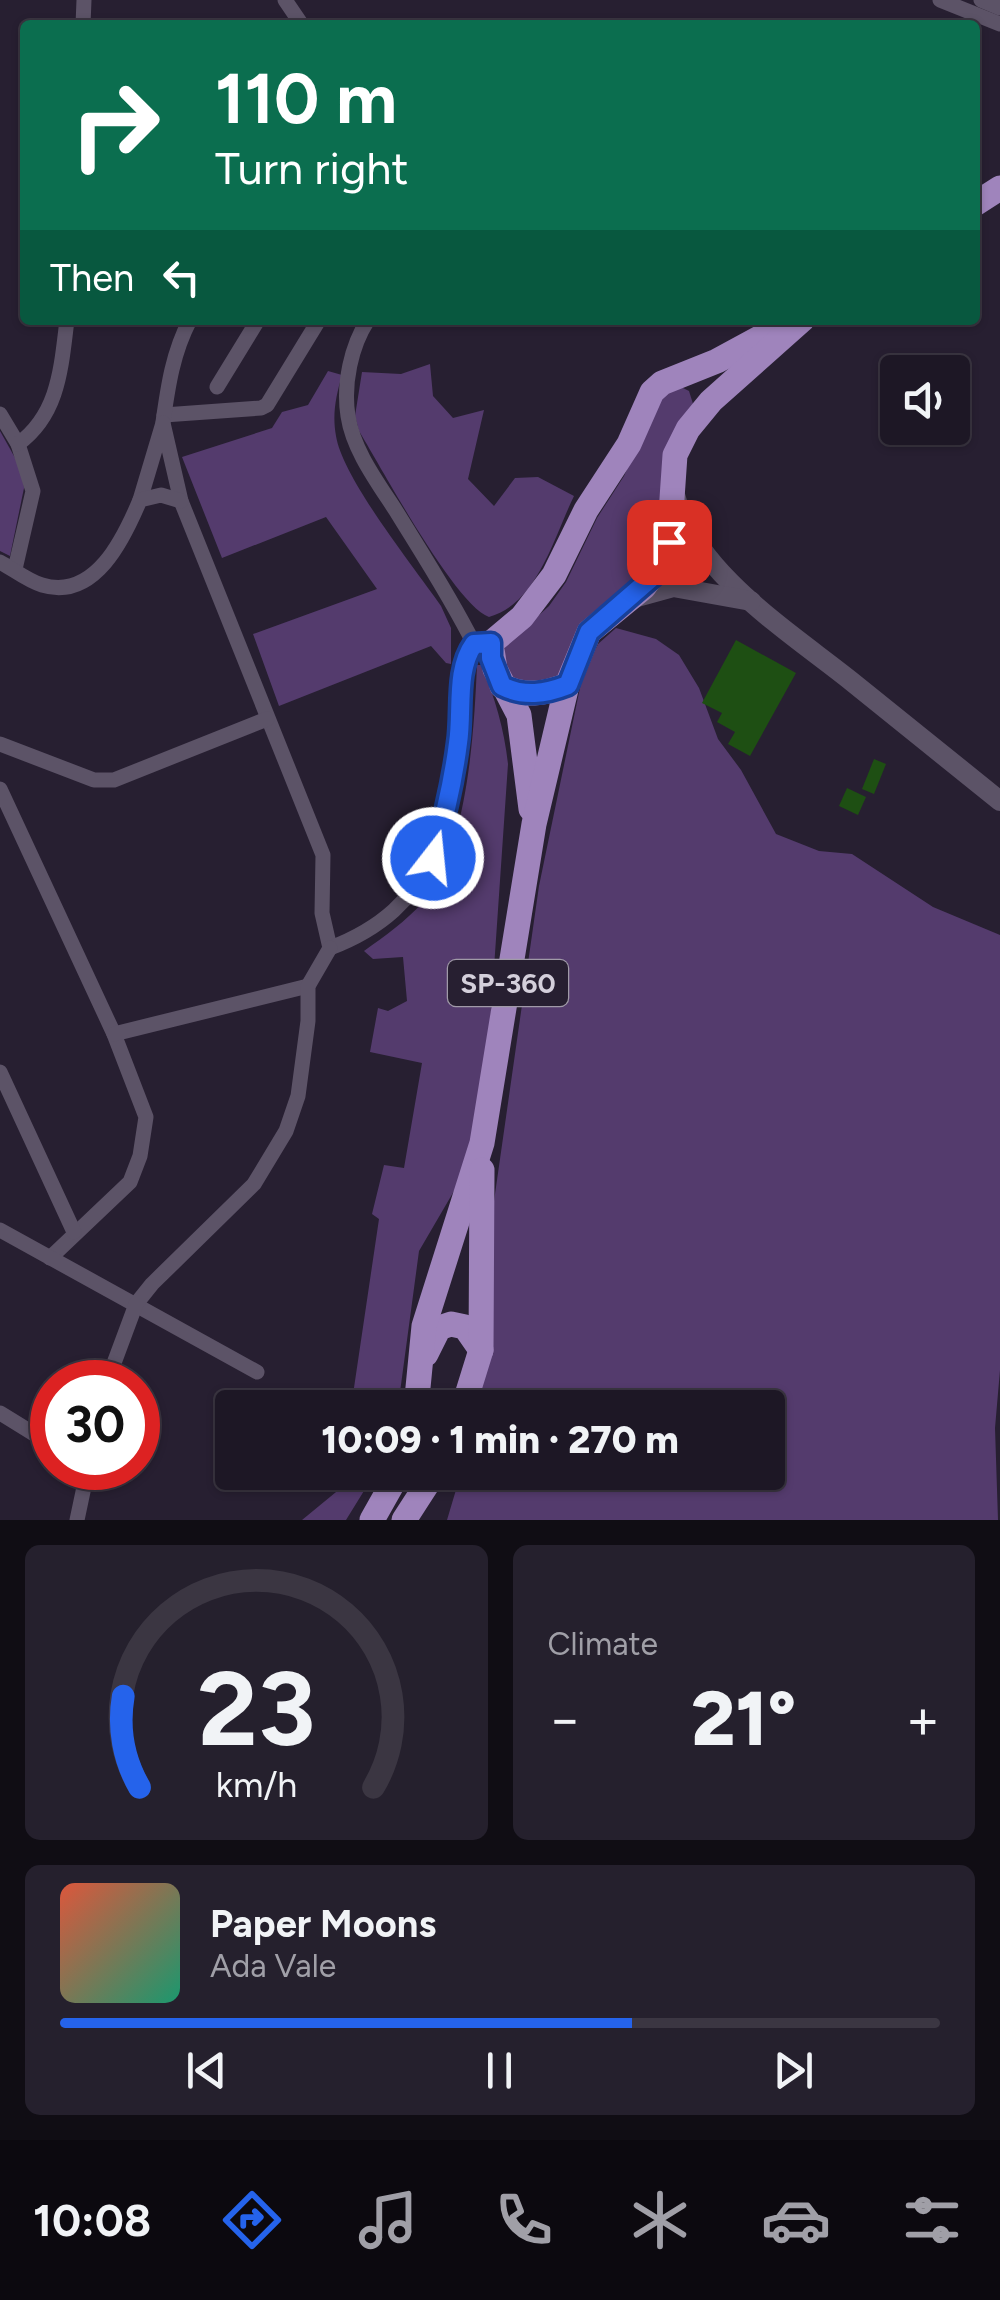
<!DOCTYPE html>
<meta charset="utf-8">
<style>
:root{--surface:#1d1725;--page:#25202d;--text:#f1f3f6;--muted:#a09fa7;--line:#3b3642;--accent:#2563eb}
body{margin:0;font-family:Figtree,sans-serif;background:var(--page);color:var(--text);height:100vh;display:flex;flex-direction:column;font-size:38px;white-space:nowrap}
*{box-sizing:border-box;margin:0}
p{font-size:32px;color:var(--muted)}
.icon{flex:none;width:55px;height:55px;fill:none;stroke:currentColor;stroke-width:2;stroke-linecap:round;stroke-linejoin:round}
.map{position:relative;height:1520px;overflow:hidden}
.details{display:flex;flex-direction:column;gap:25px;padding:25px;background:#100d14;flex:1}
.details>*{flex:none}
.guide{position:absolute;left:20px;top:20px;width:960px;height:305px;border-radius:10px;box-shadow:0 2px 8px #0004,0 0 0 2px var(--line);background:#0b6e4f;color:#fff;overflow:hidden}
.buttons{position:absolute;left:880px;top:355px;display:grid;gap:20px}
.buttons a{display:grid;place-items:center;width:90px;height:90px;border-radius:10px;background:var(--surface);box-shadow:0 2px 8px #0004,0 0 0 2px var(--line);font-size:50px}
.speed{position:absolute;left:30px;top:1360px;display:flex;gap:20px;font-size:50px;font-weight:700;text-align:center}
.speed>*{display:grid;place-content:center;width:130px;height:130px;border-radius:50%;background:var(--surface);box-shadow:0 2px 8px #0004,0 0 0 2px var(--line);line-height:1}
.speed .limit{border:15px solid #d22;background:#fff;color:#111}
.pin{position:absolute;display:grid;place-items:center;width:85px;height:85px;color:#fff;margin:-42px;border-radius:20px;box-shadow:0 5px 15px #0006}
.me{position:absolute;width:110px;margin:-55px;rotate:16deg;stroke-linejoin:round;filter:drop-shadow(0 0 8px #0008)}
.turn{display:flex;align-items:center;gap:35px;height:210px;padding:0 30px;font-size:45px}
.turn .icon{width:130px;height:130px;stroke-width:2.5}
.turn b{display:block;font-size:70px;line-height:85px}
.then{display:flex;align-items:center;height:95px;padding:0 30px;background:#0003;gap:20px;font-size:38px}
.big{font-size:75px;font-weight:800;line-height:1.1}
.details .tile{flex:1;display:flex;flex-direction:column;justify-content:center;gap:15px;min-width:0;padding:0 35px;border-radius:15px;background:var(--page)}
.details .dial{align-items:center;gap:0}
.dial svg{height:260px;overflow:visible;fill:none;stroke:var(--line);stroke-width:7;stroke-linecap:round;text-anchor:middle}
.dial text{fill:var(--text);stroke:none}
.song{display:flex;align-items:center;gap:30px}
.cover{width:120px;height:120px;border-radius:15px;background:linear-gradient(135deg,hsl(10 70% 55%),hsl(160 70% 35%))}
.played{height:10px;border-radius:5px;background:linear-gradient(90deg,var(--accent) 65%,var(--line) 65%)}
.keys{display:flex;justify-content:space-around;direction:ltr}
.heat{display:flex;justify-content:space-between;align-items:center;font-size:55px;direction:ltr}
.details .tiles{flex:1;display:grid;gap:25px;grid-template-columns:1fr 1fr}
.tile:last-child{grid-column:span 2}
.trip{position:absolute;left:215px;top:1390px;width:570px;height:100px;border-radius:10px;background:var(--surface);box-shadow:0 2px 8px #0004,0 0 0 2px var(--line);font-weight:800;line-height:100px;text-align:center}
.tab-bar{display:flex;height:160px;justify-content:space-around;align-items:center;background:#0c090f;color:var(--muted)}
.tab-bar .icon{width:70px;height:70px}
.tab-bar .active{color:var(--accent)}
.tab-bar b{font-size:45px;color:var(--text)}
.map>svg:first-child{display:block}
.green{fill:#543b6d}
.building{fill:#1e4f13}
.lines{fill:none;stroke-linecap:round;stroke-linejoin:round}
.minor{stroke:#5c5367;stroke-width:15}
.tertiary{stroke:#5c5367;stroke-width:20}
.primary{stroke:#9f84bc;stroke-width:25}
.route-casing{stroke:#184099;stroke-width:25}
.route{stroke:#2563eb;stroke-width:18}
.labels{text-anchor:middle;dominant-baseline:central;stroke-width:10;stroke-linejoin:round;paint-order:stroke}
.shield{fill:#271f31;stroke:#a09aa8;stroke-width:2.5}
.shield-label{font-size:28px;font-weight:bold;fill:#d4cfdb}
</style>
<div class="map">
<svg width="1000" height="1520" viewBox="0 0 1000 1520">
<rect width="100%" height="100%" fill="#271f31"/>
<!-- green -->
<g class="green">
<path d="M 430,364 L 433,396 L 453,418 L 484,410 L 468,479 L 494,506 L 515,478 L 538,477 L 574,496 C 554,537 537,604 489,617 C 455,605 381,467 359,431 L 355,416 L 362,372 L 401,374 Z"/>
<path d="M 328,371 L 342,375 C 336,396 332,414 336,436 C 343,479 414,567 441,606 L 451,628 L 451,664 L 446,663 L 431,646 L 279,706 L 253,634 L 377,589 L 326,517 L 222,558 L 182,457 L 272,428 L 282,412 L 308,405 Z"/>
<path d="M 681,387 L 689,391 L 694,407 L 660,551 L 565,669 L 545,687 L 512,680 L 503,658 L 505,646 L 549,606 L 566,582 L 597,518 L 624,476 L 659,397 Z"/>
<path d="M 0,431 L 23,472 L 24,488 L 10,556 L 0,551 Z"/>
<path d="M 616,628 L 656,639 L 679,655 L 699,688 L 718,739 L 741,770 L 776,834 L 819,851 L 852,854 L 933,907 L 1000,935 L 1000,1370 L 995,1428 L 998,1520 L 447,1520 L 461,1473 L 768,1472 L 768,1408 L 475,1407 L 493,1208 L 539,886 L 582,678 L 598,644 Z"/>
<path d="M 477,665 L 481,665 C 495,697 504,729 508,764 L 482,1143 L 419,1251 L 398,1407 L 351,1408 L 379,1219 L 372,1214 L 384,1165 L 404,1168 L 422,1063 L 370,1052 L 378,1008 L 388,1011 L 407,1001 L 403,957 L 373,959 L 364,951 C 385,936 406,921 423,902 C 468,849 474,732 477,665 Z"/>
<path d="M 349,1473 L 375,1473 L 346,1520 L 302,1520 L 347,1483 Z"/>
</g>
<!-- building -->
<g class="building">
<path d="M 736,640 L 796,673 L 750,756 L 728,744 L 735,732 L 717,722 L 722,713 L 702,703 Z"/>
<path d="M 874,759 L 886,764 L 874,794 L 862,789 Z"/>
<path d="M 847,788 L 866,797 L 858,815 L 839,806 Z"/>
</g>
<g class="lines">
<!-- minor -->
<g class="minor">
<path d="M 285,0 L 302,25"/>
<path d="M 940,0 L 1000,24"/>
<path d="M 981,0 L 1000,8"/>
<path d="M 83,25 L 84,0"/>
<path d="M 368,320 C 351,346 343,384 348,416 C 353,450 378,483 396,511 C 423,555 451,598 474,644"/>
<path d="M 217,387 L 258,320"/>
<path d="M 0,414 L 18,444 L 33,491 L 15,569"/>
<path d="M 164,415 L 261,408 L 267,405 L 319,320"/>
<path d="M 163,422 C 168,386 173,352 190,320"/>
<path d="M 18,444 C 59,414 61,368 67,320"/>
<path d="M 140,500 L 163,423 L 181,501 L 323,855 L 322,913 L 330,948"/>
<path d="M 0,562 C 13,569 28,581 42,585 C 95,601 124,538 140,500 L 161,495 L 181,501"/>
<path d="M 0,744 L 94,780 L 114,780 L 267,719"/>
<path d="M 0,789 L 114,1034 L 146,1117 L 140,1156 L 130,1182 L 50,1258"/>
<path d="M 330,948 C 436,908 451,826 461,723 C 463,700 461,676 467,653 L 474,644 L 491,643"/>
<path d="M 114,1034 L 308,986"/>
<path d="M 0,1072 L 74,1232"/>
<path d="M 0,1230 L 257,1372"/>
<path d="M 107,1382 L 136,1304 L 152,1284 L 254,1184 L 286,1131 L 298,1096 L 308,1021 L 308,986 L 330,948"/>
<path d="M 0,1413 L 52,1445"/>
<path d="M 77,1520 L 88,1468"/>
</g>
<!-- tertiary -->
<g class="tertiary">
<path d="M 675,495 C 694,572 791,633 851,681 C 901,721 950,761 1000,801"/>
<path d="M 633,598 L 673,587 L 751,601"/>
</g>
<!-- primary -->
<g class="primary">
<path d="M 975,204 L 1000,188"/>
<path d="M 502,686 C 524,697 545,694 567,685"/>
<path d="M 531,809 L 519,715 L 495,669 L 491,643 L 522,617 L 554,575 L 586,510 L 629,444 L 652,392 L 662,383 L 717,361 L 785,324"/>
<path d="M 426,1354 L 439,1328 L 451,1324 L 465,1327 L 481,1350"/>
<path d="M 416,1408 L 424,1326 L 482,1143 L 534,824 L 567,685 L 589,632 L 644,587 L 664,559 L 669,542 L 675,455 L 688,429 L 711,401 L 802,320"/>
<path d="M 463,1408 L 481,1350 L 482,1170"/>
<path d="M 372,1520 L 399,1472"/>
<path d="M 404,1520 L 435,1472"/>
</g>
</g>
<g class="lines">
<defs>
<path id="route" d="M 433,858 C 444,820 453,783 458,743 C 463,712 455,670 474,644 L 491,643 L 491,658 L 502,686 C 524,697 545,694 568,685 L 589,632 L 657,573 L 669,542"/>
</defs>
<!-- route casing -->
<use href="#route" class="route-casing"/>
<!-- route -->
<use href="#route" class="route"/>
</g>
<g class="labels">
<!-- shield labels -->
<rect class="shield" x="448" y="960" width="120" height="46" rx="8"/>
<g class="shield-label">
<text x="508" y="983">SP-360</text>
</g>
</g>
</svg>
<div class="buttons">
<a><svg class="icon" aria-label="sound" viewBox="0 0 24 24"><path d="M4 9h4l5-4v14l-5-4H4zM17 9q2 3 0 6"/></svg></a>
</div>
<div class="speed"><div class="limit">30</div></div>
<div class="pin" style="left:669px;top:542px;background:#d93025"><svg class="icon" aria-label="arrive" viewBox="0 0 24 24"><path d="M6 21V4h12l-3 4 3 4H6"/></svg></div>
<svg class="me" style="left:433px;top:858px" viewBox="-20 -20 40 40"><circle r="17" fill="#2563eb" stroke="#fff" stroke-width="3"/><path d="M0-11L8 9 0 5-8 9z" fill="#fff"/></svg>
<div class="trip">10:09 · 1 min · 270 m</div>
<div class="guide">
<div class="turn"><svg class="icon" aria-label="right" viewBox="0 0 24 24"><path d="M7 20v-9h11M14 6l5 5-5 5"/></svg><div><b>110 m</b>Turn right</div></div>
<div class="then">Then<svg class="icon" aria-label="left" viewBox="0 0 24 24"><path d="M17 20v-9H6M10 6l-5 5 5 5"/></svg></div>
</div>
</div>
<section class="details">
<div class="tiles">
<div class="tile dial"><svg viewBox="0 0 100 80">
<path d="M14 69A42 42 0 1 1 86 69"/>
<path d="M14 69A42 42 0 0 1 9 41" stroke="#2563eb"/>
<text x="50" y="56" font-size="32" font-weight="700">23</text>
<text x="50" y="72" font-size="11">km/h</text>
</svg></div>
<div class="tile"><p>Climate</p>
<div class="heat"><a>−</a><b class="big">21°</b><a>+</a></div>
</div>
<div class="tile">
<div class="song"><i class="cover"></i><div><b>Paper Moons</b><p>Ada Vale</p></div></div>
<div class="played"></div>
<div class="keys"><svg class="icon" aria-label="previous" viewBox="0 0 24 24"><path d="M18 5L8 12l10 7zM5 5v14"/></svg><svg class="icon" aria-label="pause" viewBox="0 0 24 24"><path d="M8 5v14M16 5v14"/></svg><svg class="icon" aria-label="next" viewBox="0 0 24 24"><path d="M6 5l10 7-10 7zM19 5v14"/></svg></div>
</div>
</div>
</section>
<nav class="tab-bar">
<b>10:08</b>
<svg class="icon active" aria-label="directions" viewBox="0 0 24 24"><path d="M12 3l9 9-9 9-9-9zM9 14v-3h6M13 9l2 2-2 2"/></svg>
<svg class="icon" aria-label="music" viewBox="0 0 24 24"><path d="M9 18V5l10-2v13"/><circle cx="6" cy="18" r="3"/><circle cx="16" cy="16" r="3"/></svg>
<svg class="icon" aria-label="phone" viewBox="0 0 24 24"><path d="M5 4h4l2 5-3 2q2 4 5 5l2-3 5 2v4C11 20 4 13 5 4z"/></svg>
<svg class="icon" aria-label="climate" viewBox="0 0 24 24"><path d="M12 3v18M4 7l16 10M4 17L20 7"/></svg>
<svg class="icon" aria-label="car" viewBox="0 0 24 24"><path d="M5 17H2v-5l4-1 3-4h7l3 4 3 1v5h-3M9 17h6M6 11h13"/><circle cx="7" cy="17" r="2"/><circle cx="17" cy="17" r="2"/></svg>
<svg class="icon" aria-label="filters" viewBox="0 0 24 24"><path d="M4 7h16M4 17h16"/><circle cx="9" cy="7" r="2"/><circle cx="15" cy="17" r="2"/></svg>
</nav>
